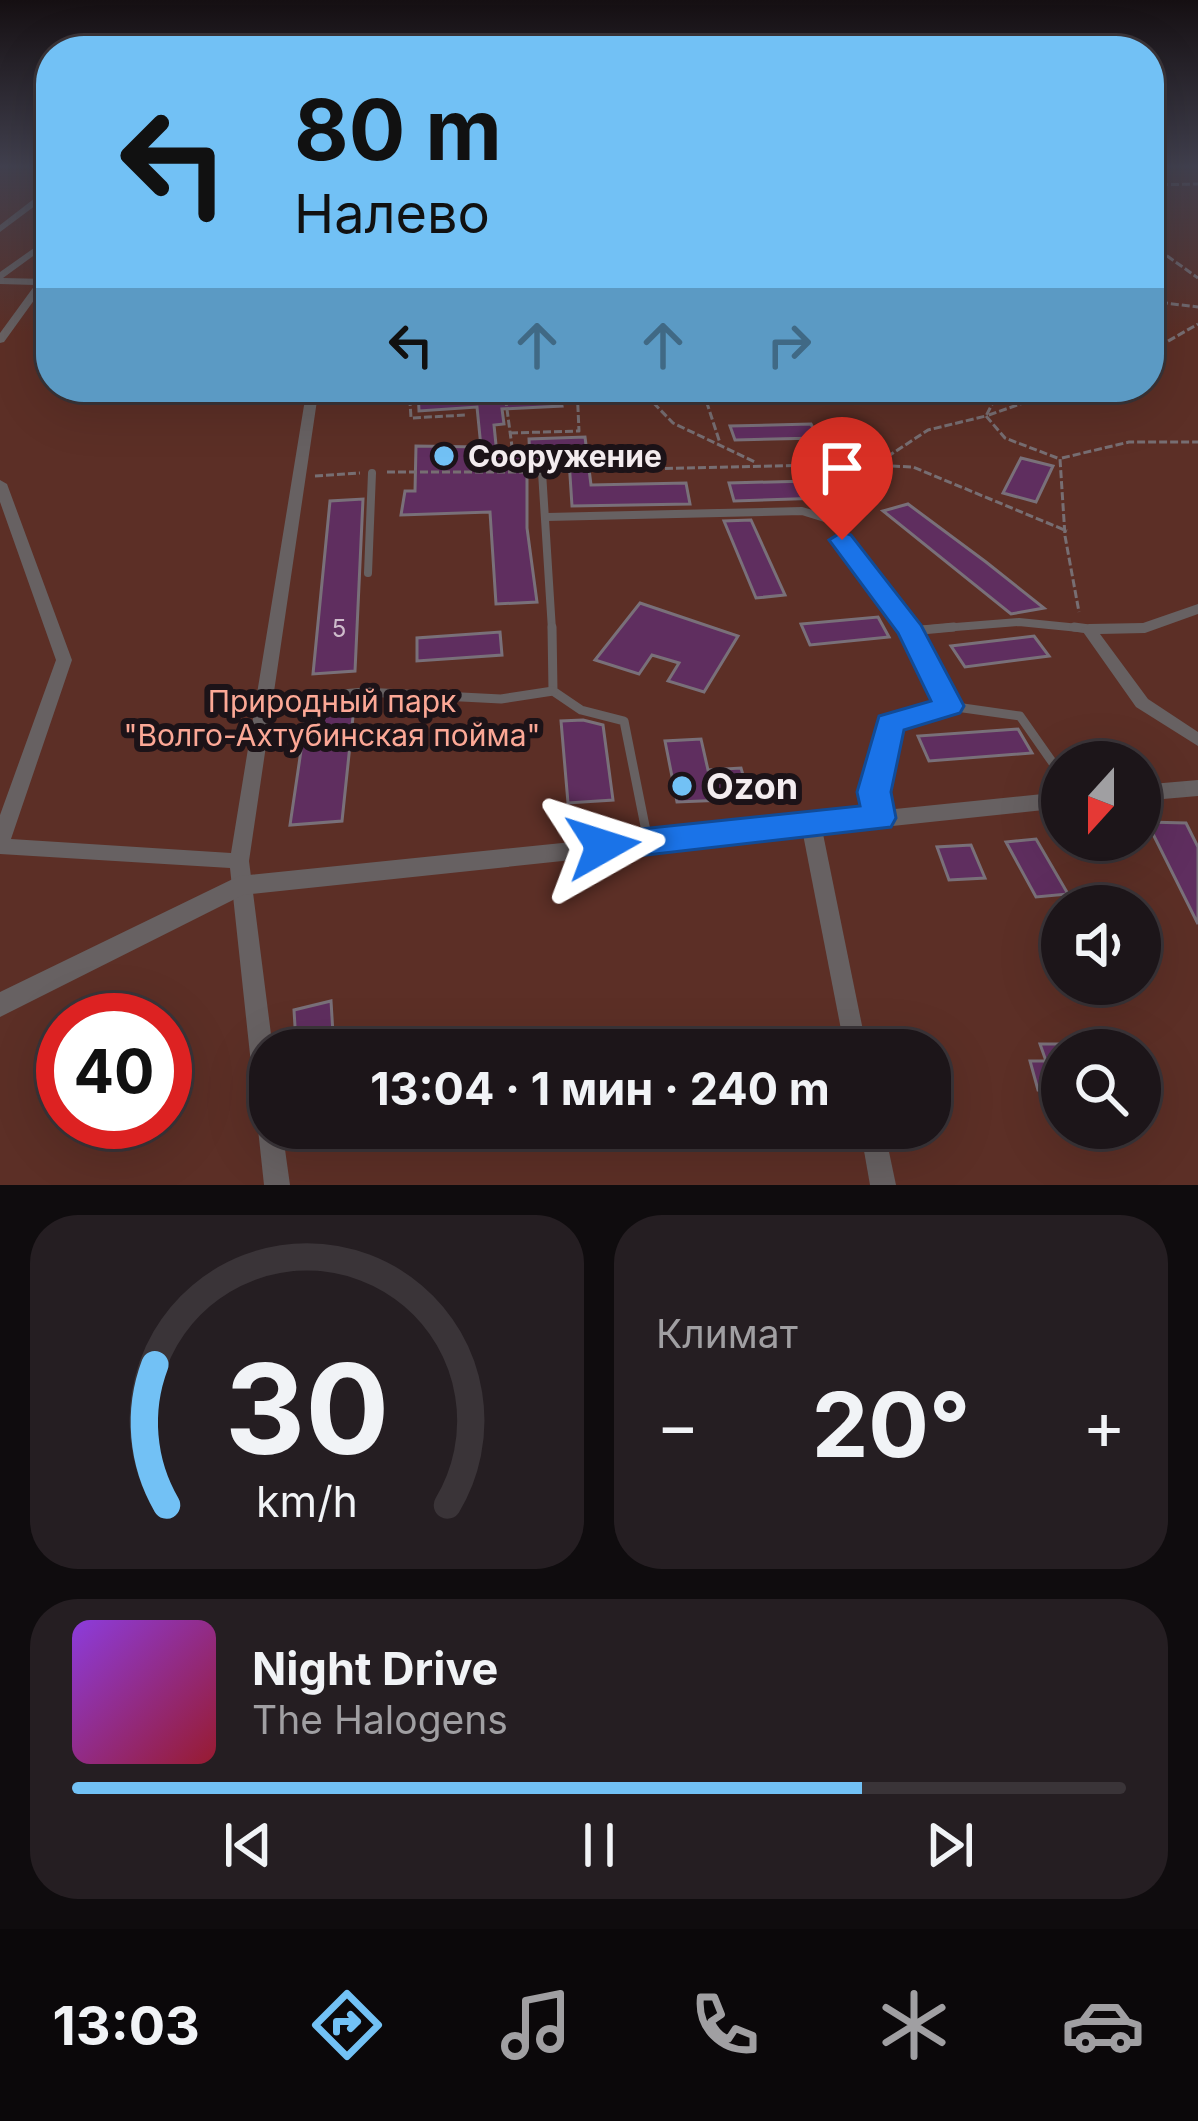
<!DOCTYPE html>
<html lang="ru">
<meta charset="utf-8">
<style>
:root{--surface:#1c1519;--page:#251e22;--text:#f1f3f6;--muted:#a09fa2;--line:#3a3438;--accent:#72c1f5}
body{margin:0;font-family:Inter,sans-serif;background:var(--page);color:var(--text);height:100vh;display:flex;flex-direction:column;font-size:45px;white-space:nowrap}
*{box-sizing:border-box;margin:0}
p{font-size:39px;color:var(--muted)}
.icon{flex:none;width:66px;height:66px;fill:none;stroke:currentColor;stroke-width:2;stroke-linecap:round;stroke-linejoin:round}
.map{position:relative;height:1185px;overflow:hidden}
.panel{display:flex;flex-direction:column;gap:30px;padding:30px;background:#0f0c0e;flex:1}
.panel>*{flex:none}
.banner{position:absolute;left:36px;top:36px;width:1128px;height:366px;border-radius:48px;box-shadow:0 12px 48px #0002,0 0 0 3px var(--line);background:#72c1f5;color:#111;overflow:hidden}
.needle{width:78px;rotate:201deg}
.buttons{position:absolute;left:1041px;top:741px;display:grid;gap:24px}
.buttons a{display:grid;place-items:center;width:120px;height:120px;border-radius:50%;background:var(--surface);box-shadow:0 12px 48px #0002,0 0 0 3px var(--line);font-size:60px}
.speed{position:absolute;left:36px;top:993px;display:flex;gap:24px;font-size:60px;font-weight:700;text-align:center}
.speed>*{display:grid;place-content:center;width:156px;height:156px;border-radius:50%;background:var(--surface);box-shadow:0 12px 48px #0002,0 0 0 3px var(--line);line-height:1}
.speed .limit{border:18px solid #d22;background:#fff;color:#111}
.pin{position:absolute;display:grid;place-items:center;width:102px;height:102px;color:#fff;margin:-123px -51px;border-radius:50% 50% 50% 0;rotate:-45deg;box-shadow:0 0 12px #0007}
.pin .icon{rotate:45deg}
.me{position:absolute;width:132px;margin:-66px;rotate:84deg;stroke-linejoin:round;filter:drop-shadow(0 0 9px #0008)}
.turn{display:flex;align-items:center;gap:42px;height:252px;padding:0 60px;font-size:54px}
.turn .icon{width:156px;height:156px;stroke-width:2.5}
.turn b{display:block;font-size:84px;line-height:102px}
.lanes{display:flex;align-items:center;height:114px;padding:0 60px;background:#0003;justify-content:center;gap:60px;direction:ltr}
.lanes .off{opacity:.35}
.big{font-size:90px;font-weight:700;line-height:1.1}
.panel .tile{flex:1;display:flex;flex-direction:column;justify-content:center;gap:18px;min-width:0;padding:0 42px;border-radius:48px;background:var(--page)}
.panel .dial{align-items:center;gap:0}
.dial svg{height:312px;overflow:visible;fill:none;stroke:var(--line);stroke-width:7;stroke-linecap:round;text-anchor:middle}
.dial text{fill:var(--text);stroke:none}
.song{display:flex;align-items:center;gap:36px}
.cover{width:144px;height:144px;border-radius:18px;background:linear-gradient(135deg,hsl(270 70% 55%),hsl(350 70% 35%))}
.played{height:12px;border-radius:6px;background:linear-gradient(90deg,var(--accent) 75%,var(--line) 75%)}
.keys{display:flex;justify-content:space-around;direction:ltr}
.heat{display:flex;justify-content:space-between;align-items:center;font-size:66px;direction:ltr}
.panel .tiles{flex:1;display:grid;gap:30px;grid-template-columns:1fr 1fr}
.tile:last-child{grid-column:span 2}
.trip{position:absolute;left:249px;top:1029px;width:702px;height:120px;border-radius:48px;background:var(--surface);box-shadow:0 12px 48px #0002,0 0 0 3px var(--line);font-weight:700;line-height:120px;text-align:center}
.tab-bar{display:flex;height:192px;justify-content:space-around;align-items:center;background:#0b080a;color:var(--muted)}
.tab-bar .icon{width:84px;height:84px}
.tab-bar .selected{color:var(--accent)}
.tab-bar b{font-size:54px;color:var(--text)}
.map>svg:first-child{display:block}
.green{fill:#5c2f26;fill-rule:evenodd}
.building{fill:#5f2e5f;stroke:#797079;stroke-width:3}
.lines{fill:none;stroke-linecap:round;stroke-linejoin:round}
.path{stroke:#776e72;stroke-width:3;stroke-dasharray:8 3;stroke-linecap:butt}
.service-far1{stroke:#676162;stroke-width:8}
.service{stroke:#676162;stroke-width:9}
.minor{fill:#676162;fill-rule:evenodd}
.tertiary{fill:#676162;fill-rule:evenodd}
.route{fill:#1a73e8;stroke:#114b97;stroke-width:3}
.poi-dot{fill:#72c1f5;stroke:#1c1318;stroke-width:4.5}
.labels{text-anchor:middle;dominant-baseline:central;stroke-width:12;stroke-linejoin:round;paint-order:stroke}
.number-label{font-size:24px;fill:#cebccb}
.poi-label{font-size:30px;font-weight:bold;fill:#f3ecef;stroke:#1c1318;text-anchor:start}
.park-label{font-size:30px;fill:#fca896;stroke:#1c1318}
.near-poi-label{font-size:36px;font-weight:bold;fill:#f3ecef;stroke:#1c1318;text-anchor:start}
</style>
<div class="map">
<svg width="1198" height="1185" viewBox="0 0 1198 1185">
<rect width="100%" height="100%" fill="#261c21"/>
<!-- green -->
<path class="green" d="M 0,167 L 51,167 L 51,387 L 1149,387 L 1149,167 L 1198,167 L 1198,1185 L 0,1185 ZM 1062,762 L 1140,762 L 1140,840 L 1062,840 ZM 1062,906 L 1140,906 L 1140,984 L 1062,984 ZM 63,1020 L 165,1020 L 165,1122 L 63,1122 ZM 270,1050 L 930,1050 L 930,1128 L 270,1128 ZM 1062,1050 L 1140,1050 L 1140,1128 L 1062,1128 Z"/>
<!-- building -->
<g class="building">
<path d="M 418,387 L 558,387 L 562,406 L 502,409 L 504,424 L 494,425 L 497,455 L 527,454 L 527,528 L 537,602 L 496,604 L 490,512 L 401,515 L 405,491 L 415,491 L 416,446 L 481,447 L 477,407 L 419,411 Z"/>
<path d="M 811,424 L 818,438 L 735,440 L 730,426 Z"/>
<path d="M 585,437 L 591,485 L 686,483 L 690,504 L 572,506 L 569,460 L 530,461 L 529,439 Z"/>
<path d="M 1021,458 L 1053,466 L 1036,502 L 1003,493 Z"/>
<path d="M 848,480 L 853,497 L 734,501 L 729,483 Z"/>
<path d="M 363,499 L 355,671 L 313,674 L 330,501 Z"/>
<path d="M 908,504 L 986,562 L 1044,608 L 1011,614 L 883,511 Z"/>
<path d="M 751,520 L 785,595 L 756,598 L 724,521 Z"/>
<path d="M 640,603 L 738,636 L 704,692 L 668,681 L 679,663 L 652,655 L 639,674 L 595,660 Z"/>
<path d="M 878,617 L 889,637 L 810,645 L 801,624 Z"/>
<path d="M 500,632 L 502,655 L 417,661 L 417,638 Z"/>
<path d="M 1034,636 L 1049,656 L 965,667 L 951,646 Z"/>
<path d="M 354,707 L 342,821 L 290,825 L 307,710 Z"/>
<path d="M 583,720 L 603,725 L 613,800 L 568,803 L 561,721 Z"/>
<path d="M 1018,729 L 1032,753 L 929,761 L 918,736 Z"/>
<path d="M 701,739 L 708,770 L 741,768 L 750,799 L 677,802 L 665,741 Z"/>
<path d="M 1147,822 L 1186,823 L 1198,847 L 1198,924 Z"/>
<path d="M 1036,839 L 1068,894 L 1036,897 L 1006,842 Z"/>
<path d="M 971,845 L 985,878 L 949,880 L 937,847 Z"/>
<path d="M 331,1001 L 333,1034 L 296,1043 L 294,1010 Z"/>
<path d="M 1040,1044 L 1062,1044 L 1062,1091 L 1038,1090 L 1030,1061 L 1046,1061 Z"/>
</g>
<g class="lines">
<!-- path -->
<g class="path">
<path d="M 1149,185 L 1198,184"/>
<path d="M 1149,243 L 1198,278"/>
<path d="M 1149,301 L 1198,307"/>
<path d="M 1149,352 L 1198,324"/>
<path d="M 409,387 L 411,418 L 466,415"/>
<path d="M 504,387 L 515,469"/>
<path d="M 638,387 L 673,423 L 755,462"/>
<path d="M 1069,387 L 986,416 L 1005,438 L 1060,459 L 1065,536 L 1079,612"/>
<path d="M 703,391 L 720,443"/>
<path d="M 510,433 L 579,431 L 577,387"/>
<path d="M 887,457 L 928,430 L 986,416 L 1001,387"/>
<path d="M 1062,458 L 1129,442 L 1198,442"/>
<path d="M 892,466 L 913,467 L 1067,531"/>
<path d="M 555,471 L 857,464"/>
<path d="M 387,472 L 527,472"/>
<path d="M 315,476 L 360,473"/>
</g>
<!-- service-far1 -->
<g class="service-far1">
<path d="M 879,465 L 871,472 L 869,491 L 841,523 L 842,540 L 911,630"/>
<path d="M 542,472 L 552,630"/>
<path d="M 547,517 L 802,511 L 841,523"/>
<path d="M 368,573 L 372,473"/>
<path d="M 918,630 L 1019,622 L 1089,629"/>
</g>
<!-- service -->
<g class="service">
<path d="M 552,627 L 553,691 L 581,710 L 624,721 L 648,841"/>
<path d="M 908,627 L 949,706 L 1020,716 L 1062,776"/>
<path d="M 1074,627 L 1089,629"/>
<path d="M 911,631 L 954,627"/>
<path d="M 268,701 L 364,692 L 501,699 L 553,691"/>
<path d="M 879,817 L 877,770 L 890,724 L 949,706"/>
</g>
<!-- minor -->
<g class="minor">
<path d="M 48,188 L 51,188 L 51,194 L 0,232 L 0,225 Z"/>
<path d="M 51,236 L 51,243 L 3,278 L 48,279 L 51,280 L 51,284 L 45,285 L 4,342 L 0,343 L 0,333 L 35,285 L 0,284 L 0,272 Z"/>
<path d="M 307,387 L 319,387 L 249,861 L 273,1050 L 270,1050 L 270,1128 L 282,1128 L 290,1185 L 264,1185 L 230,868 L 0,854 L 0,815 L 56,660 L 0,502 L 0,480 L 7,484 L 72,660 L 11,839 L 231,853 Z"/>
<path d="M 1198,604 L 1198,614 L 1145,633 L 1100,634 L 1148,699 L 1198,732 L 1198,746 L 1136,707 L 1081,629 L 1089,624 L 1143,623 Z"/>
<path d="M 811,817 L 818,819 L 821,824 L 867,1050 L 845,1050 L 801,824 L 804,819 Z"/>
<path d="M 860,1128 L 884,1128 L 896,1185 L 870,1185 Z"/>
</g>
<!-- tertiary -->
<g class="tertiary">
<path d="M 1198,780 L 1198,796 L 1140,801 L 1140,785 Z"/>
<path d="M 1062,792 L 1062,808 L 243,895 L 0,1017 L 0,992 L 239,876 Z"/>
</g>
</g>
<!-- sky -->
<linearGradient id="sky" x2="0" y2="1"><stop stop-color="#150f12"/><stop offset="0.5" stop-color="#41404e"/><stop offset="1" stop-color="#41404e" stop-opacity="0"/></linearGradient>
<rect width="1198" height="333" fill="url(#sky)"/>
<!-- route -->
<path class="route" d="M 842,532 L 851,535 L 921,625 L 964,706 L 960,713 L 904,730 L 891,792 L 896,818 L 891,827 L 603,860 L 591,856 L 585,846 L 591,837 L 603,833 L 860,806 L 857,792 L 879,716 L 931,701 L 898,633 L 829,540 Z"/>
<!-- markers -->
<g class="poi-dot">
<circle cx="444" cy="456" r="12"/>
<circle cx="682" cy="786" r="12"/>
</g>
<g class="labels">
<!-- number labels -->
<g class="number-label">
<text x="339" y="628">5</text>
</g>
<!-- poi labels -->
<g class="poi-label">
<text x="468" y="456">Сооружение</text>
</g>
<!-- park labels -->
<g class="park-label">
<text x="332" y="701">Природный парк<tspan x="332" dy="34">"Волго-Ахтубинская пойма"</tspan></text>
</g>
<!-- near-poi labels -->
<g class="near-poi-label">
<text x="706" y="786">Ozon</text>
</g>
</g>
</svg>
<div class="buttons">
<a><svg class="needle" viewBox="-14 -14 28 28"><path d="M0-13l5 13h-10z" fill="#e53935"/><path d="M0 13l5-13h-10z" fill="#a09fa2"/></svg></a>
<a><svg class="icon" aria-label="sound" viewBox="0 0 24 24"><path d="M4 9h4l5-4v14l-5-4H4zM17 9q2 3 0 6"/></svg></a>
<a><svg class="icon" aria-label="search" viewBox="0 0 24 24"><circle cx="10" cy="10" r="6"/><path d="M15 15l6 6"/></svg></a>
</div>
<div class="speed"><div class="limit">40</div></div>
<div class="pin" style="left:842px;top:540px;background:#d93025"><svg class="icon" aria-label="arrive" viewBox="0 0 24 24"><path d="M6 21V4h12l-3 4 3 4H6"/></svg></div>
<svg class="me" style="left:603px;top:846px" viewBox="-20 -20 40 40"><path d="M0-17L14 15 0 8-14 15z" fill="#1a73e8" stroke="#fff" stroke-width="4"/></svg>
<div class="trip">13:04 · 1 мин · 240 m</div>
<div class="banner">
<div class="turn"><svg class="icon" aria-label="left" viewBox="0 0 24 24"><path d="M17 20v-9H6M10 6l-5 5 5 5"/></svg><div><b>80 m</b>Налево</div></div>
<div class="lanes"><svg class="icon" aria-label="left" viewBox="0 0 24 24"><path d="M17 20v-9H6M10 6l-5 5 5 5"/></svg><svg class="icon off" aria-label="ahead" viewBox="0 0 24 24"><path d="M12 20V5M6 11l6-6 6 6"/></svg><svg class="icon off" aria-label="ahead" viewBox="0 0 24 24"><path d="M12 20V5M6 11l6-6 6 6"/></svg><svg class="icon off" aria-label="right" viewBox="0 0 24 24"><path d="M7 20v-9h11M14 6l5 5-5 5"/></svg></div>
</div>
</div>
<section class="panel">
<div class="tiles">
<div class="tile dial"><svg viewBox="0 0 100 80">
<path d="M14 69A42 42 0 1 1 86 69"/>
<path d="M14 69A42 42 0 0 1 11 33" stroke="#72c1f5"/>
<text x="50" y="56" font-size="32" font-weight="700">30</text>
<text x="50" y="72" font-size="11">km/h</text>
</svg></div>
<div class="tile"><p>Климат</p>
<div class="heat"><a>−</a><b class="big">20°</b><a>+</a></div>
</div>
<div class="tile">
<div class="song"><i class="cover"></i><div><b>Night Drive</b><p>The Halogens</p></div></div>
<div class="played"></div>
<div class="keys"><svg class="icon" aria-label="previous" viewBox="0 0 24 24"><path d="M18 5L8 12l10 7zM5 5v14"/></svg><svg class="icon" aria-label="pause" viewBox="0 0 24 24"><path d="M8 5v14M16 5v14"/></svg><svg class="icon" aria-label="next" viewBox="0 0 24 24"><path d="M6 5l10 7-10 7zM19 5v14"/></svg></div>
</div>
</div>
</section>
<nav class="tab-bar">
<b>13:03</b>
<svg class="icon selected" aria-label="directions" viewBox="0 0 24 24"><path d="M12 3l9 9-9 9-9-9zM9 14v-3h6M13 9l2 2-2 2"/></svg>
<svg class="icon" aria-label="music" viewBox="0 0 24 24"><path d="M9 18V5l10-2v13"/><circle cx="6" cy="18" r="3"/><circle cx="16" cy="16" r="3"/></svg>
<svg class="icon" aria-label="phone" viewBox="0 0 24 24"><path d="M5 4h4l2 5-3 2q2 4 5 5l2-3 5 2v4C11 20 4 13 5 4z"/></svg>
<svg class="icon" aria-label="climate" viewBox="0 0 24 24"><path d="M12 3v18M4 7l16 10M4 17L20 7"/></svg>
<svg class="icon" aria-label="car" viewBox="0 0 24 24"><path d="M5 17H2v-5l4-1 3-4h7l3 4 3 1v5h-3M9 17h6M6 11h13"/><circle cx="7" cy="17" r="2"/><circle cx="17" cy="17" r="2"/></svg>
</nav>
